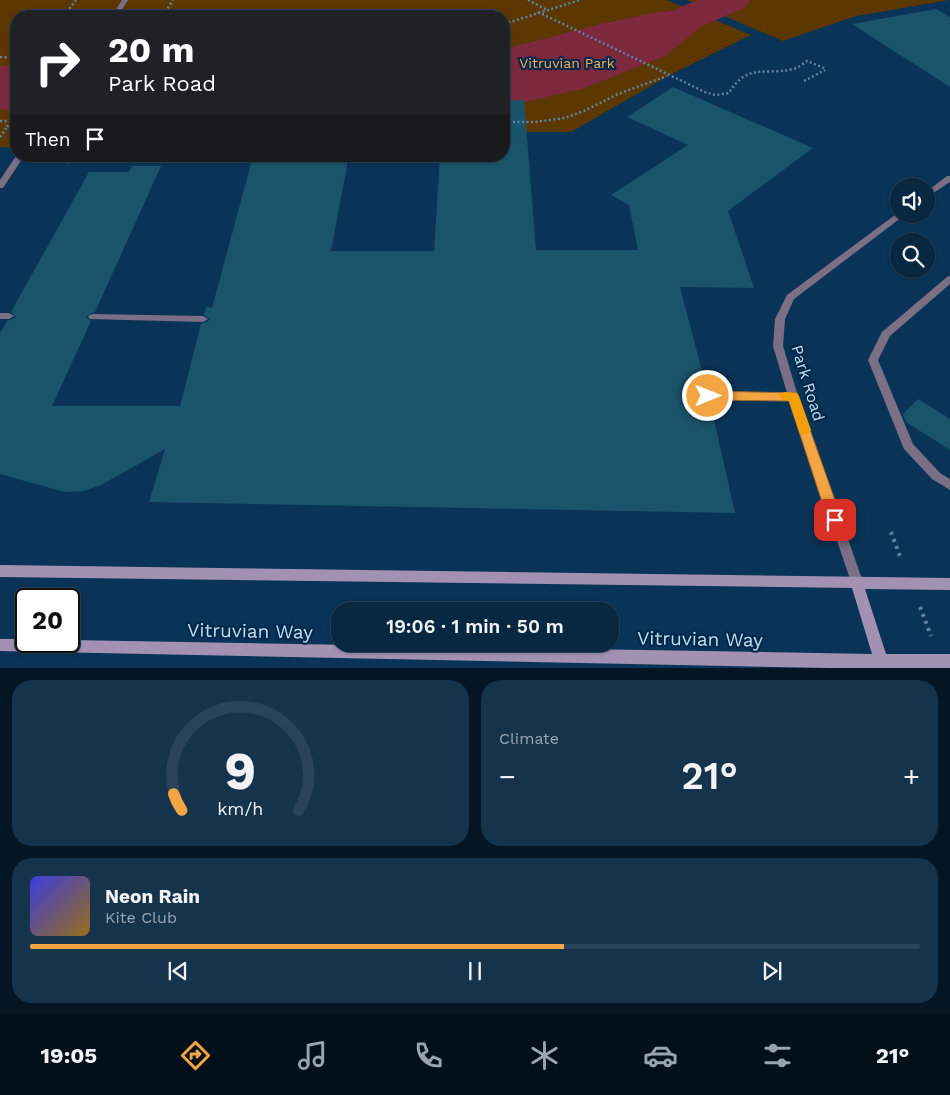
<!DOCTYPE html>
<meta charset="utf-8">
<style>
:root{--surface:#082741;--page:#16334c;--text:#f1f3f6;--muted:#98a5b1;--line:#29445a;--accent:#f3a443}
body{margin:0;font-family:"Work Sans",sans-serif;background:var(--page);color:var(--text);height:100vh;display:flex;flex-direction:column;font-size:19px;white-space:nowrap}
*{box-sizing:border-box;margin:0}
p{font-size:16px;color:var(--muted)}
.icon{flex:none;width:28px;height:28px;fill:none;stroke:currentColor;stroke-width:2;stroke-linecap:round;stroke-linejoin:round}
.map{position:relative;height:668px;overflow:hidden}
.side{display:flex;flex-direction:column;gap:12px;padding:12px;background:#041524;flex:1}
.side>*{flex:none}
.guide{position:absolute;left:10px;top:10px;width:500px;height:152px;border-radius:20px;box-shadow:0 1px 4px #0004,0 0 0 1px var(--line);background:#202124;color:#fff;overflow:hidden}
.buttons{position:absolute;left:890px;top:178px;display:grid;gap:10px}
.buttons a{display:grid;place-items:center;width:45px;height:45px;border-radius:50%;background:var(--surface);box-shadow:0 1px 4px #0004,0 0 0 1px var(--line);font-size:25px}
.speed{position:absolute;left:15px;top:588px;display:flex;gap:10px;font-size:25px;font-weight:700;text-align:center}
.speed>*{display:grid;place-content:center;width:65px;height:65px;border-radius:50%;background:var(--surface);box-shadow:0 1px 4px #0004,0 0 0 1px var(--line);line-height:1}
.speed .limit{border:2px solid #111;border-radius:8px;background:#fff;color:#111}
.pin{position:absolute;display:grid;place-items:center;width:42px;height:42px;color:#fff;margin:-21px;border-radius:10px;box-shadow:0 2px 8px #0006}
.me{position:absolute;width:55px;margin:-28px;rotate:90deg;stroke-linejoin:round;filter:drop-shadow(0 0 4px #0008)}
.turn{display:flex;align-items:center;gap:18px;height:105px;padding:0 15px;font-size:22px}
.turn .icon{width:65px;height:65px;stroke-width:2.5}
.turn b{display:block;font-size:35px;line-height:42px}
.then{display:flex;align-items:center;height:48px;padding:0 15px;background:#0003;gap:10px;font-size:19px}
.big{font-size:38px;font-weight:600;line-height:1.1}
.side .tile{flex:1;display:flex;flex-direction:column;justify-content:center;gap:8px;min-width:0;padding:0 18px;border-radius:20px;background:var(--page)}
.side .dial{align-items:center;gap:0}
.dial svg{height:130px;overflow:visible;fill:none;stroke:var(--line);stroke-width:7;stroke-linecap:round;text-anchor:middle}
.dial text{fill:var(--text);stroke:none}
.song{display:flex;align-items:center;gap:15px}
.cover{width:60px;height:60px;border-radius:8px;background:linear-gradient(135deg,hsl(240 70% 55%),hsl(40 70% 35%))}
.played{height:5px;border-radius:2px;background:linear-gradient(90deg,var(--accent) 60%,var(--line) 60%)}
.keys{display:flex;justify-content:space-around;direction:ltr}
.heat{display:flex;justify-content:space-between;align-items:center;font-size:28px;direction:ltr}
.side .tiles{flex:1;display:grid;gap:12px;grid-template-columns:1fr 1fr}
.tile:last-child{grid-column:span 2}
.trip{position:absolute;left:331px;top:602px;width:288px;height:50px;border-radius:20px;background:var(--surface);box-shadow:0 1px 4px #0004,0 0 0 1px var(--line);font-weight:600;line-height:50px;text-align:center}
.menu{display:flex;height:80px;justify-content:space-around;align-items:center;background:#03101a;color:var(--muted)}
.menu .icon{width:35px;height:35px}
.menu .active{color:var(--accent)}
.menu b{font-size:22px;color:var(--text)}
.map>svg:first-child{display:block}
.green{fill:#5d3700}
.water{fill:#7c293e}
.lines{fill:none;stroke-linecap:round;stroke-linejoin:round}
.river{fill:#7c293e;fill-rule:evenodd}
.building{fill:#1a546b}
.path-far1{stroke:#62829f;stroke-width:2.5;stroke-dasharray:2 2.5;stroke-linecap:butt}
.path{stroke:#62829f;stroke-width:4;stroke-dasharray:3 4.5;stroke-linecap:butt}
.service{fill:#7a6f84;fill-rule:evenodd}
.minor{fill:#7a6f84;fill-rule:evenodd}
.secondary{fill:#a291b3;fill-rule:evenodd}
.path-bridge{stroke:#62829f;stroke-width:2.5;stroke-dasharray:2 2.5;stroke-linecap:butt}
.route{fill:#f3a443;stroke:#9e6b2c}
.slow{fill:#f59e0b}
.labels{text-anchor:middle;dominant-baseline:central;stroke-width:4.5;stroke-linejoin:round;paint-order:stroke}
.far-park-label{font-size:14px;fill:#fead4a;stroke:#002a4b}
.street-label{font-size:16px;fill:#c6dbf1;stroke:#002a4b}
.near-street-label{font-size:19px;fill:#c6dbf1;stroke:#002a4b}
</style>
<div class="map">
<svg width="950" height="668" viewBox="0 0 950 668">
<rect width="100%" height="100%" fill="#0a3457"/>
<!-- green -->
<g class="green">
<path d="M 0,0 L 667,0 L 751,35 L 668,76 L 571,132 L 504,132 L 504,16 L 16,16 L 16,148 L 0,147 Z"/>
<path d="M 687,0 L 949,0 L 856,16 L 783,41 Z"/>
</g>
<!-- water -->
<g class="water">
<path d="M 664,11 L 701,27 L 665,56 L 582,89 L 504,107 L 504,49 L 600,24 Z"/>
<path d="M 0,66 L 16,66 L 16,110 L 0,109 Z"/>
</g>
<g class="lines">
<!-- river -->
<path class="river" d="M 698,0 L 750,0 L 744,8 L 698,28 L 583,67 L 504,85 L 504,59 C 570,45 636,26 698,0 Z"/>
</g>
<!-- building -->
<g class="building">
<path d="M 936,9 L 950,17 L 950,87 L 852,24 Z"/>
<path d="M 673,87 L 813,148 L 728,211 L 754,288 L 680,287 L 707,390 L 702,392 L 701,397 L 704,401 L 710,402 L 735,513 L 149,502 L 165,449 L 101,485 L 84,491 L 65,492 L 0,474 L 0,333 L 7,321 L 16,317 L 11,312 L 89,172 L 129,172 L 132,166 L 161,166 L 95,312 L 87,316 L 87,318 L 91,321 L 52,406 L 180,406 L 201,324 L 210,320 L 204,314 L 206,307 L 212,308 L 252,160 L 348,161 L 331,251 L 434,251 L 440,156 L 504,156 L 504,101 L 524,100 L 536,250 L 638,250 L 629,205 L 611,195 L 688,145 L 627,117 Z"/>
<path d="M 918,399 L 950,419 L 950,450 L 906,422 L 903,414 Z"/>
</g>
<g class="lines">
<!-- path-far1 -->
<g class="path-far1">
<path d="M 528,0 L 547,10"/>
<path d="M 538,12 L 705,92 L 715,95 L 729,93 C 748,62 764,76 793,69 C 798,68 803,64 807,61 L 826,69"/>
<path d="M 64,16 L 76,0"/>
<path d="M 163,16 L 173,0"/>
<path d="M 504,24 L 580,0"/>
<path d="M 0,57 L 16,58"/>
<path d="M 804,81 L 825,70"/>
<path d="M 0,121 L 16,121"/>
<path d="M 504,122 L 535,122 L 565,118 L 584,111 L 618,94 L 667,76"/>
<path d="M 0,137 L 7,127"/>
<path d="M 52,156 L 50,161 L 69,162 L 72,156"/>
</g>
<!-- path -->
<g class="path">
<path d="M 891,532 L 901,559"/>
<path d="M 920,607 L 931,636"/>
</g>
<!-- service -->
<g class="service">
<path d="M 122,0 L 128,0 L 118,16 L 112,16 Z"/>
<path d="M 16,156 L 24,156 L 3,188 L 0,188 L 0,180 Z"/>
<path d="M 950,276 L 950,284 L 890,336 L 878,360 L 913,444 L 940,473 L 950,479 L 950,490 L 932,479 L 904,449 L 868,360 L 882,332 L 947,277 Z"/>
<path d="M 0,313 L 9,313 L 14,316 L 9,319 L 0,319 Z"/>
<path d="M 93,314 L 203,316 L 208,319 L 203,322 L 90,319 L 88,317 L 90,315 Z"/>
<path d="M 708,392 L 793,392 L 797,393 L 798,396 L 797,399 L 793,400 L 708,400 L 704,399 L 703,396 L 704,393 Z"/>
</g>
<!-- minor -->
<g class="minor">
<path d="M 947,176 L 950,176 L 950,182 L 926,198 L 926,192 Z"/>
<path d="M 899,212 L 899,214 L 906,214 L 794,299 L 785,319 L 783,346 L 798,396 L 863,582 L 862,586 L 857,588 L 852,586 L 851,582 L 788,396 L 773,346 L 775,319 L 787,295 Z"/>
</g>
<!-- secondary -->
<path class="secondary" d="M 0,565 L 950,578 L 950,590 L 865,589 L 886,654 L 950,654 L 950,668 L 828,668 L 0,651 L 0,639 L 26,639 L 26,641 L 69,641 L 69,640 L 872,654 L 852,588 L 0,577 Z"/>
<!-- path-bridge -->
<path class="path-bridge" d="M 7,127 L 16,115"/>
</g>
<!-- route -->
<path class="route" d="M 708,391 L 797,393 L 842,520 L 840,524 L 835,525 L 830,524 L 828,520 L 789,401 L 708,400 L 704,399 L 702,396 L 704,392 Z"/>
<!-- slow -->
<path class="slow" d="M 786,392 L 797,393 L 799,396 L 811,430 L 809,434 L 800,434 L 789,401 L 782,399 L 780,396 L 782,393 Z"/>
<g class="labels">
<!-- far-park labels -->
<g class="far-park-label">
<text x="567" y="63">Vitruvian Park</text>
</g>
<!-- street labels -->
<g class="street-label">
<text transform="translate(808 383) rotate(73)">Park Road</text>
</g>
<!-- near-street labels -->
<g class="near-street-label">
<text transform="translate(250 631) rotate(1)">Vitruvian Way</text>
<text transform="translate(700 639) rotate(1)">Vitruvian Way</text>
</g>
</g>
</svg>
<div class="buttons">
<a><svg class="icon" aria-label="sound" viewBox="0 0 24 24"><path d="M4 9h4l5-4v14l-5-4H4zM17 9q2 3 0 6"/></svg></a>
<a><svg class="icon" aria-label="search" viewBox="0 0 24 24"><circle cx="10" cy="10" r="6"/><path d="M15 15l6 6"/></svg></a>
</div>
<div class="speed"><div class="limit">20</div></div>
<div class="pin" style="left:835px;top:520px;background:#d93025"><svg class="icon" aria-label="arrive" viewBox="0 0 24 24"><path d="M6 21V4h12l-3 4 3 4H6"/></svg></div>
<svg class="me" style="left:708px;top:396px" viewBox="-20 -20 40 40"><circle r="17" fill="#f3a443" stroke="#fff" stroke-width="3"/><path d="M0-11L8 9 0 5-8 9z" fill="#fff"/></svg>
<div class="trip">19:06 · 1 min · 50 m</div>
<div class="guide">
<div class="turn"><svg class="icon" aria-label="right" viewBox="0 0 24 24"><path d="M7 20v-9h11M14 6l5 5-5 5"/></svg><div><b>20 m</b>Park Road</div></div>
<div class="then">Then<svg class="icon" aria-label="arrive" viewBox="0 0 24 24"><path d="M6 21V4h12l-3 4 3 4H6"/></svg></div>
</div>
</div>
<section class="side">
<div class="tiles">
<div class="tile dial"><svg viewBox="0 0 100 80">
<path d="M14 69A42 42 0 1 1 86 69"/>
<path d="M14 69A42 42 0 0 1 9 59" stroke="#f3a443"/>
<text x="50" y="56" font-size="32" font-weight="700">9</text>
<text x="50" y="72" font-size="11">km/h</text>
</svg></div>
<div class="tile"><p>Climate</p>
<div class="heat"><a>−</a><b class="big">21°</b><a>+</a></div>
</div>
<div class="tile">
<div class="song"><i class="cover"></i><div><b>Neon Rain</b><p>Kite Club</p></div></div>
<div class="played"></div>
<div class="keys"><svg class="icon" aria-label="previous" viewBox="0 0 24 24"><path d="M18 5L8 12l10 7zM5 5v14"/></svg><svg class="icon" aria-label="pause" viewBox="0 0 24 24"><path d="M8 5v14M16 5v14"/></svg><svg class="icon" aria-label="next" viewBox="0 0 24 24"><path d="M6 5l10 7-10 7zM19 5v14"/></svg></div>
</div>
</div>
</section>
<nav class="menu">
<b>19:05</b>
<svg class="icon active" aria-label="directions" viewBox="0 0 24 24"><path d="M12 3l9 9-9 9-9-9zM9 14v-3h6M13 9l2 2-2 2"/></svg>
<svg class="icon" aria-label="music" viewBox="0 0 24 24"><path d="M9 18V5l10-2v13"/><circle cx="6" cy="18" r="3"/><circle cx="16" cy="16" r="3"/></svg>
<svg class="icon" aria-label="phone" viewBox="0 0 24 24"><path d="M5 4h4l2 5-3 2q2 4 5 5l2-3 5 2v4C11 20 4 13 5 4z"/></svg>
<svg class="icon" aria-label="climate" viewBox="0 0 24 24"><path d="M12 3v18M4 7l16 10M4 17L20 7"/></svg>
<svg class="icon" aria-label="car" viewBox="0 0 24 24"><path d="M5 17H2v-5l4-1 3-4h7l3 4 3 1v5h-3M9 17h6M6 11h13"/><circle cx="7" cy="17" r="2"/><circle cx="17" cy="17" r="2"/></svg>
<svg class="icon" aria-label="filters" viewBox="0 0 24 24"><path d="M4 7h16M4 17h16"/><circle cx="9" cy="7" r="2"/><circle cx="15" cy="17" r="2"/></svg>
<b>21°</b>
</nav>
